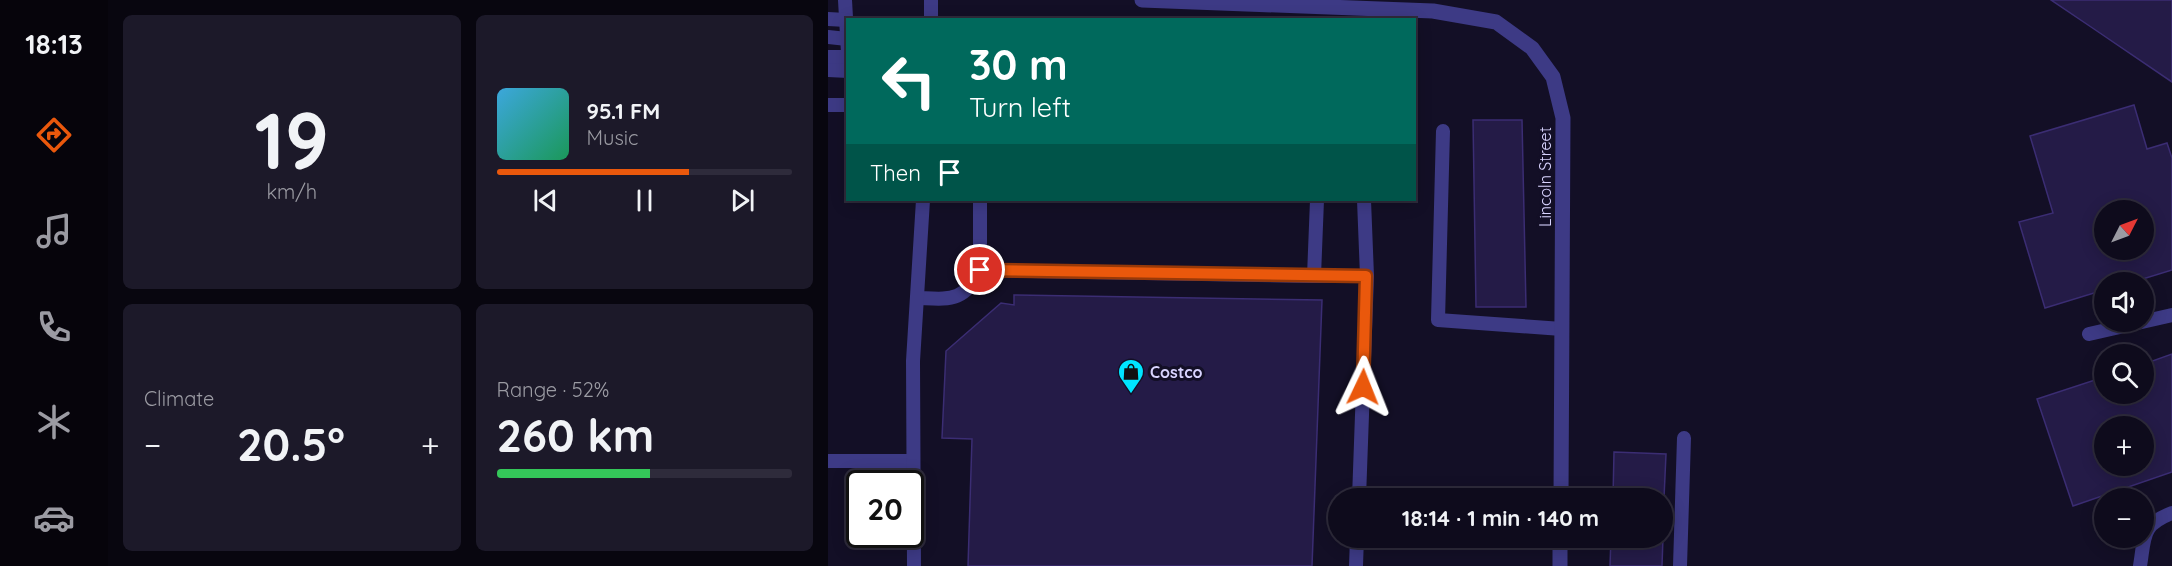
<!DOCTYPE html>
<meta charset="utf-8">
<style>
:root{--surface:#0e0b1c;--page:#1c1929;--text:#f1f3f6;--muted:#9b9ba3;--line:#2e2b3b;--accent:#ea580c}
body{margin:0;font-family:Quicksand,sans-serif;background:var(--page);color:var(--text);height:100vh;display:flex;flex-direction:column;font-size:22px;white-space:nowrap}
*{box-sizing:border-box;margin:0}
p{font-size:20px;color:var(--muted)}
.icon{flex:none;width:33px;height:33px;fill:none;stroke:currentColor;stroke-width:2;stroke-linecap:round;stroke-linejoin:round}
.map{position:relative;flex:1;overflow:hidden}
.details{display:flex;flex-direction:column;gap:15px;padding:15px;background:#08060f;width:720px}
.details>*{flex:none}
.hud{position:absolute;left:18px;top:18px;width:570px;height:183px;border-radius:0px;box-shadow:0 3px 15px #0003,0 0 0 2px var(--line);background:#00695c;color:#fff;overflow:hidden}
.needle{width:39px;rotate:48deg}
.fabs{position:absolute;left:1266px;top:200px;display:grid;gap:12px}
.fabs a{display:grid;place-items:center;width:60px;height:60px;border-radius:50%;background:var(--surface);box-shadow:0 3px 15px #0003,0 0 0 2px var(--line);font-size:30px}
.speed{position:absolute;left:18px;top:470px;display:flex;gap:12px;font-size:30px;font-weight:700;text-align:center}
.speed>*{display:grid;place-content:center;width:78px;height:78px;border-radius:50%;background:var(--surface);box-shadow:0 3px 15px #0003,0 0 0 2px var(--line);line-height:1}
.speed .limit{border:3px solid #111;border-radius:9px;background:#fff;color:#111}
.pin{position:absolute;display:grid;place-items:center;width:51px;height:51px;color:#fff;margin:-26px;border:3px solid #fff;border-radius:50%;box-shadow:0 2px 6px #0007}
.me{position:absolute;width:66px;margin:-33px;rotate:2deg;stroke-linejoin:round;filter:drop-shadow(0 0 4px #0008)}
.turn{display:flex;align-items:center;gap:21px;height:126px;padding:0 24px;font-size:27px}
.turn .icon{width:78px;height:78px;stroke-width:2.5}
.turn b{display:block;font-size:42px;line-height:51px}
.then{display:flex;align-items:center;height:57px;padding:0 24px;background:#0003;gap:12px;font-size:22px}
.big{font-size:45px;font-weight:800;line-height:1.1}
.details .widget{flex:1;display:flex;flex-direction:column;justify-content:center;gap:9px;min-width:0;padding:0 21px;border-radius:9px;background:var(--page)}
.details .dial{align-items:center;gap:0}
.dial b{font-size:78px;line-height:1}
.song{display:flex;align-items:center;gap:18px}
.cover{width:72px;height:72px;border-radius:9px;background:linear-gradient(135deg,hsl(200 70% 55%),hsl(150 70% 35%))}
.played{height:6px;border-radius:3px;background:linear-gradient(90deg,var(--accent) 65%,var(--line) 65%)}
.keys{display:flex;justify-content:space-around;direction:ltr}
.heat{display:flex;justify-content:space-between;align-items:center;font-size:33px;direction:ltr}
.charge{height:9px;border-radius:4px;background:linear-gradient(90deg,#34c759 52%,var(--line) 0)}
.details .tiles{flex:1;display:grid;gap:15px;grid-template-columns:repeat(2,1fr)}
.trip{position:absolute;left:500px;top:488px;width:345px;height:60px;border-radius:30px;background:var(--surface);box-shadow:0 3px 15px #0003,0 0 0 2px var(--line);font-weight:800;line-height:60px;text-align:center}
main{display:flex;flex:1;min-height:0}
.menu{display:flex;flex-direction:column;width:108px;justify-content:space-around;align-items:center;background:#06040b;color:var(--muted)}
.menu .icon{width:42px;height:42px}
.menu .selected{color:var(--accent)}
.menu b{font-size:27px;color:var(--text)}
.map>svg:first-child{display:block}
.building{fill:#241b47;stroke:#3b2d73;stroke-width:1.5;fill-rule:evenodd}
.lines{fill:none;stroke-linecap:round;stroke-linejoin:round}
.service{stroke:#3d3a85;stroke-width:14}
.minor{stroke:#3d3a85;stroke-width:15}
.route-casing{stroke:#983908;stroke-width:15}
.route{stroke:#ea580c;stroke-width:10}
.labels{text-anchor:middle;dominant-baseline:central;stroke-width:6;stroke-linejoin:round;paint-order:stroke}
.street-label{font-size:16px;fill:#d9d4ff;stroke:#130f26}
.poi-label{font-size:16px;font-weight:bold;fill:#d9d4ff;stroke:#130f26;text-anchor:start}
</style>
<main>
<nav class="menu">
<b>18:13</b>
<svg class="icon selected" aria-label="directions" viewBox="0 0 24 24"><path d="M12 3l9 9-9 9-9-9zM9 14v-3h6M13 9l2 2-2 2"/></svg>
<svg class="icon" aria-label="music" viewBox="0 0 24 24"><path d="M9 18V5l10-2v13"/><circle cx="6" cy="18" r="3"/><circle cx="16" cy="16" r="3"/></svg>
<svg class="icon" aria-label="phone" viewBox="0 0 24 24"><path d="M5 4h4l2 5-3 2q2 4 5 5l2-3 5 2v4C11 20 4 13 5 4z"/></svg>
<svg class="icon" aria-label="climate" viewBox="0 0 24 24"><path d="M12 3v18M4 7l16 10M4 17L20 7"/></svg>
<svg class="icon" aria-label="car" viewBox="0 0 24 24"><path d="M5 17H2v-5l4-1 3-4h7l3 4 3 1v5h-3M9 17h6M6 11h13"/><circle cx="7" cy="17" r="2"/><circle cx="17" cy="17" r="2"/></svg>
</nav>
<section class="details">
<div class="tiles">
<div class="widget dial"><b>19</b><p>km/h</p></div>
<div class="widget">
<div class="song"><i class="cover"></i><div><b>95.1 FM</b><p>Music</p></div></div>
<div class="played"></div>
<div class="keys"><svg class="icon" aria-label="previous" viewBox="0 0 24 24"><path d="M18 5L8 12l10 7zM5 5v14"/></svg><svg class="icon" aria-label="pause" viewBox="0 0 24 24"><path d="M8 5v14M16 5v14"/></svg><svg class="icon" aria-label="next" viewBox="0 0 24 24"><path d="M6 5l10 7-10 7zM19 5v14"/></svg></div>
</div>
<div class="widget"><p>Climate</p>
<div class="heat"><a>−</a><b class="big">20.5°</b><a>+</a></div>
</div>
<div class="widget"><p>Range · 52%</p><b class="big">260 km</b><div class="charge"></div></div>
</div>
</section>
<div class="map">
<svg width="1344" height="566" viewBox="0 0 1344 566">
<rect width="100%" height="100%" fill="#130f26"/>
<!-- building -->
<g class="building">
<path d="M 1223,0 L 1344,0 L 1344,82 L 1266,29 Z"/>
<path d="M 1306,105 L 1319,149 L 1339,143 L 1344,158 L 1344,270 L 1305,282 L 1276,282 L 1276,290 L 1217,308 L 1191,222 L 1225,213 L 1202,136 ZM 1276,210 L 1316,210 L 1316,249 L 1276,249 Z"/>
<path d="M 645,120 L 694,120 L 698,307 L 648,307 Z"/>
<path d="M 186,295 L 494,300 L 484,566 L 140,566 L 144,439 L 114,438 L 118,351 L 173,303 L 186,305 Z"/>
<path d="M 1344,354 L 1344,472 L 1245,506 L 1209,399 L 1276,377 L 1276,393 L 1316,393 L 1316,364 ZM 1276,426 L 1316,426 L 1316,465 L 1276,465 Z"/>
<path d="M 786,452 L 838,454 L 836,498 L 785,498 Z"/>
<path d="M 783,537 L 835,537 L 834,566 L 782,566 Z"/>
</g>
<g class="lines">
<!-- service -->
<g class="service">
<path d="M 17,0 L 20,53"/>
<path d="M 0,19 L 18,20"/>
<path d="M 103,20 L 103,0"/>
<path d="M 0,37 L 19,39"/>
<path d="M 0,57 L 20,57"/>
<path d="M 0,70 L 20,71"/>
<path d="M 0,105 L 20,105"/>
<path d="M 615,131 L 610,320 L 734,329"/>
<path d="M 152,270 L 152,200"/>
<path d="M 486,276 L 539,276"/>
<path d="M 89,298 C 121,299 136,303 152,270 L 486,276 L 489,200"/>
<path d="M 1261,334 L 1344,315"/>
<path d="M 0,461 L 85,461"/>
<path d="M 531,498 L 539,276 L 536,200"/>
<path d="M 603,537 L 732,543"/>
<path d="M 86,566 L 85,361 L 95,200"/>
<path d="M 528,566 L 529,537"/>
<path d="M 852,566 L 856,438"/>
<path d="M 1312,566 C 1317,536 1313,525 1344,513"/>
</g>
<!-- minor -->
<g class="minor">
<path d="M 314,0 L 605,11 L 668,22 L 704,48 L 725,77 L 735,118 L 733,498"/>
<path d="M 732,566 L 732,537"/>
</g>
</g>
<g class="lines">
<defs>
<path id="route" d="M 152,270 L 538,276 L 535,387"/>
</defs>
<!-- route casing -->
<use href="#route" class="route-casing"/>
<!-- route -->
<use href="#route" class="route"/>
</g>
<!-- icons -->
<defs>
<symbol id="shop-pin" viewBox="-11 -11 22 30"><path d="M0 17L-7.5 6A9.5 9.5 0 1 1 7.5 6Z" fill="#00e5ff" stroke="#130f26"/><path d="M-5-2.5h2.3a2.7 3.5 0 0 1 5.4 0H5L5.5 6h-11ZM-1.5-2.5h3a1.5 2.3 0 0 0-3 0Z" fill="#111"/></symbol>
</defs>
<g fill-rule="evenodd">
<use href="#shop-pin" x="288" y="357" width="30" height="40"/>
</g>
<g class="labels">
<!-- street labels -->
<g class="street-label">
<text transform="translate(717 177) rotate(-90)">Lincoln Street</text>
</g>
<!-- poi labels -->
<g class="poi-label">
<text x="322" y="372">Costco</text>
</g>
</g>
</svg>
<div class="fabs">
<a><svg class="needle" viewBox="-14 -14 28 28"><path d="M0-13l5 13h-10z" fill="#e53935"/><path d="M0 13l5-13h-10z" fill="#9b9ba3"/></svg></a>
<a><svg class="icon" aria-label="sound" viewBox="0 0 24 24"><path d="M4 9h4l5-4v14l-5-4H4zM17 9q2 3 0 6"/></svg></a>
<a><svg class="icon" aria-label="search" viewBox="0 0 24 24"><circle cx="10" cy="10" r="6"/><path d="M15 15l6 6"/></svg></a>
<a>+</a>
<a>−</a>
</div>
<div class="speed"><div class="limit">20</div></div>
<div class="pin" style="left:152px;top:270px;background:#d93025"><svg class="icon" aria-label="arrive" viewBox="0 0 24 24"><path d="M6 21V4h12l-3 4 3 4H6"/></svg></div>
<svg class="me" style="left:535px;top:387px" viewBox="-20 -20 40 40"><path d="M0-17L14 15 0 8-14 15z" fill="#ea580c" stroke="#fff" stroke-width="4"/></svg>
<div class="trip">18:14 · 1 min · 140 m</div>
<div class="hud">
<div class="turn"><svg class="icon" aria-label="left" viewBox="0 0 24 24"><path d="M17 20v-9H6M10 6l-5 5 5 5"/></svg><div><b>30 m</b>Turn left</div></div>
<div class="then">Then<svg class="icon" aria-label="arrive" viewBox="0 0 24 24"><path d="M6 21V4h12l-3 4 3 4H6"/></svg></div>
</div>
</div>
</main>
